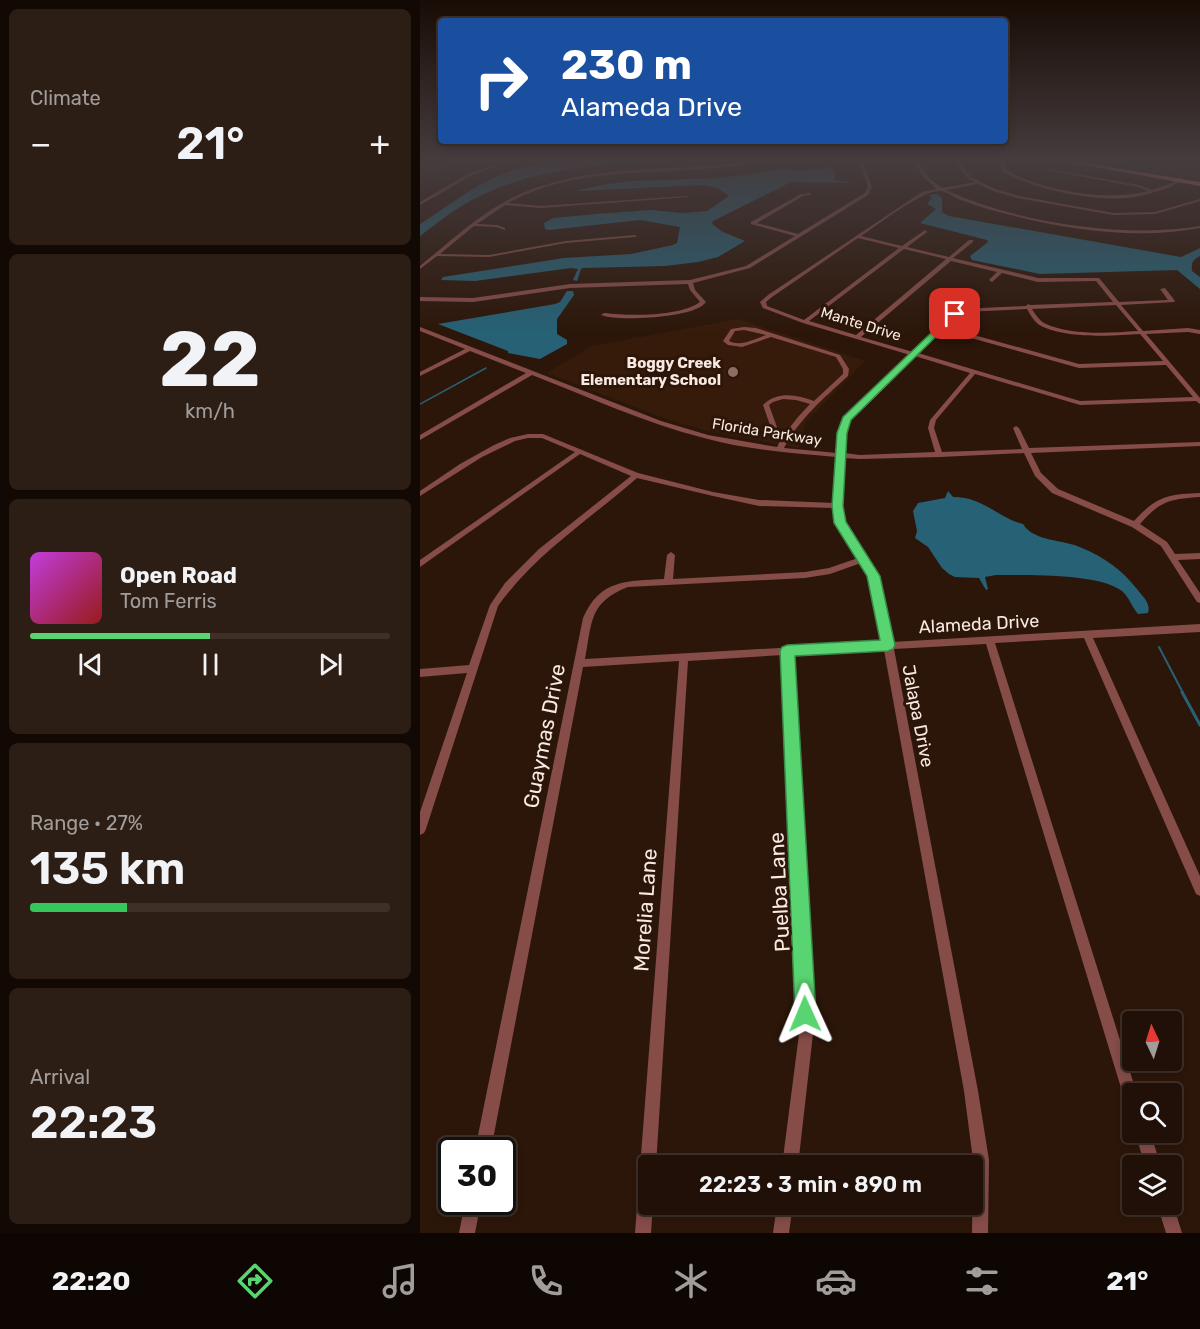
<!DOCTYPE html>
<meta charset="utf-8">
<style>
:root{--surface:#211007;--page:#2d1e15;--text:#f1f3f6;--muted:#a29d9b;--line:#3e3028;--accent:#58d570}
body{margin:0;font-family:Rubik,sans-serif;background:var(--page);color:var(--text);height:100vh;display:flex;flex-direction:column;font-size:22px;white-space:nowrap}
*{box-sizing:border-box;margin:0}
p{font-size:20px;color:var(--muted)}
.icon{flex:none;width:33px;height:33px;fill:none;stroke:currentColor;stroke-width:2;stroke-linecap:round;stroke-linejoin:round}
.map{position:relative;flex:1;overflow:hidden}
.side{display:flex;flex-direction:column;gap:9px;padding:9px;background:#120904;width:420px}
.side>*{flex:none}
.hud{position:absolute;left:18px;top:18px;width:570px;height:126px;border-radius:6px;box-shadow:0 3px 9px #0003,0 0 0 2px var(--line);background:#1a4fa0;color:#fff;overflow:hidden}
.needle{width:39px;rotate:356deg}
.controls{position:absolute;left:702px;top:1011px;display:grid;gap:12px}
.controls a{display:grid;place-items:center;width:60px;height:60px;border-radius:6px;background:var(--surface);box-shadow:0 3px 9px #0003,0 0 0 2px var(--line);font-size:30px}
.speed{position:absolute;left:18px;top:1137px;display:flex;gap:12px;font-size:30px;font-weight:700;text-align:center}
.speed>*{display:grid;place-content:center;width:78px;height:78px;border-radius:50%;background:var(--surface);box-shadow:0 3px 9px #0003,0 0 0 2px var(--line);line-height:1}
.speed .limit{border:3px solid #111;border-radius:9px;background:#fff;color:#111}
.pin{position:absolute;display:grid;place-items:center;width:51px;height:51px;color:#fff;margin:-26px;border-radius:12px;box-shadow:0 3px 9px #0006}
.me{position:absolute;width:66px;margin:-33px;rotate:359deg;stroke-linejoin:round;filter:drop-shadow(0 0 4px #0008)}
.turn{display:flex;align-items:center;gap:21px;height:126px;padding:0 24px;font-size:27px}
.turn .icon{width:78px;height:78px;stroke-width:2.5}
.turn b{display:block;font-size:42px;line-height:51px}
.big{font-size:45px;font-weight:600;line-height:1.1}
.side .widget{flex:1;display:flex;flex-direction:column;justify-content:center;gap:9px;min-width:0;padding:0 21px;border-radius:9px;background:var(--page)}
.side .dial{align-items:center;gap:0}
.dial b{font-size:78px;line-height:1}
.song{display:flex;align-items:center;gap:18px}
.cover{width:72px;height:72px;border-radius:9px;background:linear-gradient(135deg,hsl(290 70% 55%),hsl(0 70% 35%))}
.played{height:6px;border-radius:3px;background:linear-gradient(90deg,var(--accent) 50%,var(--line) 50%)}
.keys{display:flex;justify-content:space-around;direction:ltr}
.heat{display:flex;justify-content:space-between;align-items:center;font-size:33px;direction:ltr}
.charge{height:9px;border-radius:4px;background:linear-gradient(90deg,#34c759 27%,var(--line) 0)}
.trip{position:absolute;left:218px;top:1155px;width:345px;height:60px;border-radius:6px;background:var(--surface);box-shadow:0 3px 9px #0003,0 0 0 2px var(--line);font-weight:600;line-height:60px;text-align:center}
.tab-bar{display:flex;height:96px;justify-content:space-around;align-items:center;background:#0d0603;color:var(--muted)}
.tab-bar .icon{width:42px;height:42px}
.tab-bar .current{color:var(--accent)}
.tab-bar b{font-size:27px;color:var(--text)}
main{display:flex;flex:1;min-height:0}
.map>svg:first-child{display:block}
.built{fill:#371b0a}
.green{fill:#292f01}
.water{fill:#266175}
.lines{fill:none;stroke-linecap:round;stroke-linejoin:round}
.stream-far2{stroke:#266175;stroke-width:1.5}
.stream-far1{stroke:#266175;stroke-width:2}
.stream{stroke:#266175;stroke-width:3}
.minor{fill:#854c48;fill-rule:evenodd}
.major{fill:#ef7872;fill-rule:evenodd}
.route{fill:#58d570;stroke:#398a49;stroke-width:1.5}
.education-dot{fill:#8d6e63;stroke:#2c1609;stroke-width:2}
.labels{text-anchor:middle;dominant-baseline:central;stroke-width:6;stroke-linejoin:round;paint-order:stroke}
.far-street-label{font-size:15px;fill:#f9e9e1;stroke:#2c1609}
.far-poi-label{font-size:15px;font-weight:bold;fill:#f9e9e1;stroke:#2c1609;text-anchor:end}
.street-label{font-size:18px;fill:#f9e9e1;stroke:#2c1609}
.near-street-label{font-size:21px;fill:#f9e9e1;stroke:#2c1609}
</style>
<main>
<section class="side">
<div class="widget"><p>Climate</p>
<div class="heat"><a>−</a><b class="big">21°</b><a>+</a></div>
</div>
<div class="widget dial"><b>22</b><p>km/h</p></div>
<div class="widget">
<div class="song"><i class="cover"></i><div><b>Open Road</b><p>Tom Ferris</p></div></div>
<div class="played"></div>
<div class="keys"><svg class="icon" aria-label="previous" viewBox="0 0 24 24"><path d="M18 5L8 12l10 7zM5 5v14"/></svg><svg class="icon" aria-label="pause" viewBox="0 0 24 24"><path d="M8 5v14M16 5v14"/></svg><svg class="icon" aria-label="next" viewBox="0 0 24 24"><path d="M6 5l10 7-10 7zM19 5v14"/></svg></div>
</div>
<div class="widget"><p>Range · 27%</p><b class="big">135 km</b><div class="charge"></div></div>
<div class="widget"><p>Arrival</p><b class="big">22:23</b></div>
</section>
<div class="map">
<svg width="780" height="1233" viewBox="0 0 780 1233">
<rect width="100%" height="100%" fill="#2c1609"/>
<!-- built -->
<path class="built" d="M 318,319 L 445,361 L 385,423 L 379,448 L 292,432 L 246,419 L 127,373 L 172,346 Z"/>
<!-- green -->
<g class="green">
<path d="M 0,160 L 51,160 L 0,177 Z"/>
<path d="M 661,160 L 780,160 L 780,180 L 769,178 Z"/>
</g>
<!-- water -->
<g class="water">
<path d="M 248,160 C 180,164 110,168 50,201 C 32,211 16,224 0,236 L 0,224 C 27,207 54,185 83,174 C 135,154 194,160 248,160 Z"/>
<path d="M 411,167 L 413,168 L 415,180 L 435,183 L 371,182 L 293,221 L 292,224 L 303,232 L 325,241 L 298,257 L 278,262 L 245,266 L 163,268 L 161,269 L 157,281 L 153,280 L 158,269 L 151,268 L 55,281 L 21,280 L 23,277 L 144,258 L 211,254 L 253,245 L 257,243 L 260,227 L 220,220 L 129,230 L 125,229 L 124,223 L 133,218 L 176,214 L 231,210 L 262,213 L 287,211 L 309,196 L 297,188 L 284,185 L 155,191 L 181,185 L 212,181 L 301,178 L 362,169 L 382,171 Z"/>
<path d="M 517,194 L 522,198 L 522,212 L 529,216 L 761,257 L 780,248 L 780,256 C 773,260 771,262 772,271 L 780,277 L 780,289 L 757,270 L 620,274 L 552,260 L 550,256 L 568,242 L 567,240 L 500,223 L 516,209 L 507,204 L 512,198 L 509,195 Z"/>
<path d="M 147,291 L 153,291 L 154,295 L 137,319 L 137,334 L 147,340 L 147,344 L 120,359 L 88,353 L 88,351 L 18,324 L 135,304 L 140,302 Z"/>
<path d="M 528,491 L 533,497 C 564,497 578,518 603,524 C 614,542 643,539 662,548 C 684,557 702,570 717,589 C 723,597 731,603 728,613 L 718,614 C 712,607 709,597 702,591 C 679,573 606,575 576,575 L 565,577 L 568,589 L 566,590 L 559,578 L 535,577 L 529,574 L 522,568 L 508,547 L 495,538 L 497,531 L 493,511 L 498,503 L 525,498 Z"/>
</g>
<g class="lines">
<!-- stream-far2 -->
<path class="stream-far2" d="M 0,404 L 66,368"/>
<!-- stream-far1 -->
<path class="stream-far1" d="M 739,647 L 763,693"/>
<!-- stream -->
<path class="stream" d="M 762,692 L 780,725"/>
<!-- minor -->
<g class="minor">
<path d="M 88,160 L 95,160 L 52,175 L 0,205 L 0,202 L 50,173 Z"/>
<path d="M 339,160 L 349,160 C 332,165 312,167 294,168 C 225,175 151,168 88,203 L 121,206 L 266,196 L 268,197 L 121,208 L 85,205 L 57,224 L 77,225 L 85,228 L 85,230 L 76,227 L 54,226 L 20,254 L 69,255 L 146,241 L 215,235 L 217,236 L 215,237 L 146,243 L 69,257 L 17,256 L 0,269 L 0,266 C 28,243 56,217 88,200 C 165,160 256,174 339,160 Z"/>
<path d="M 438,160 L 442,160 L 452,187 L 448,195 L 330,268 L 273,283 L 275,290 L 286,302 C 284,304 281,307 278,308 C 262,317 198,322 181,315 L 184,313 C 210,316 259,317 280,302 L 270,290 L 268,284 L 150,288 L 53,302 L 0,301 L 0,297 L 53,298 L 150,284 L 270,280 L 326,266 L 375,236 L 331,224 L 331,222 L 381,194 L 391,193 L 391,195 L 383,196 L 337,223 L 378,234 L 445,193 L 448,187 Z"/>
<path d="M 493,160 L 497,160 L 509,178 L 522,188 L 555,182 L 549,179 L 533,160 L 537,160 L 551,177 L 575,189 L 599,196 L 693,213 L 735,212 L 780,199 L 780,201 L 735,214 L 693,215 L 598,198 L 573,191 L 558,184 L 526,190 C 594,222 706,239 780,226 L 780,228 C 711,241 638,228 571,210 C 561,207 551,204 541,200 C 534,198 527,191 520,191 C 502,190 458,225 441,236 L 482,246 L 505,230 L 507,232 L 487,247 L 529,257 L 549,240 L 553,240 L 553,242 L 533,258 L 618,278 L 679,278 L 699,302 L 748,300 L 740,289 L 745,288 L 755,301 L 754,302 L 701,305 L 723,331 L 768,328 L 780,330 L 780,334 L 768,332 L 726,334 L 780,398 L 780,404 L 776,401 L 660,405 L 555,374 L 516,420 L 514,428 L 522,452 L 602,449 L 593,428 L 596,426 L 599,428 L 609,448 L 780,442 L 780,446 L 611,453 L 621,473 L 638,489 L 714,521 C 736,497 747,494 780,493 L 780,497 C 750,499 740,501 720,524 L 747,542 L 755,554 L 780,553 L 780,559 L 758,560 L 780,593 L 780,603 L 777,602 L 741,546 L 712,527 L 632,493 L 615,476 L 604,453 L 520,457 L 440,459 L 424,458 L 422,506 L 424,523 L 458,576 L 472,642 L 780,624 L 780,632 L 673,638 L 780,876 L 780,896 L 776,894 L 664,638 L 575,643 L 717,1094 L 712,1094 L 712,1108 L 707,1106 L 705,1101 L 566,644 L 474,649 L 558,1091 L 569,1160 L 568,1233 L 552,1233 L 553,1160 L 544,1091 L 464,650 L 372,655 L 390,953 L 393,1034 L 378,1166 L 362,1166 L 379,1034 L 378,953 L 363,655 L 268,661 L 236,1166 L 228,1166 L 228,1204 L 233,1204 L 231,1233 L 215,1233 L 259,661 L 163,667 L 71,1150 L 55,1150 L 163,618 C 180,579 207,581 244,579 L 247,555 L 251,552 L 255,555 L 253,579 L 385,572 L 409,568 L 438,558 L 416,523 L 414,508 L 339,506 L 293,496 L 217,478 C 169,520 116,553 78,606 L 6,829 L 4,833 L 0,835 L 0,812 L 47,673 L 0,677 L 0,669 L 49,665 L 70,605 L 85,583 L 119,549 L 211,476 L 160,454 L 0,567 L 0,560 L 155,452 L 122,438 L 108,438 L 95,441 L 62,457 L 0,496 L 0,491 L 40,464 L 74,445 L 90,438 L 108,434 L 123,434 L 218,473 L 293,492 L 339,500 L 414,503 L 416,457 C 372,453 327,450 284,438 C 225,423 169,397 112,375 L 0,440 L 0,435 L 106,373 L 50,351 L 0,376 L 0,372 L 45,349 L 0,331 L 0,327 L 241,421 L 288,435 L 357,447 L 361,439 L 352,431 L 343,405 L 344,404 C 359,391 377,395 394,401 L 423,374 L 423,369 L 416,357 L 351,337 L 322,347 L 308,345 L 303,341 L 311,329 L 324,327 L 336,328 L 420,355 L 429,369 L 428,376 C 404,398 379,419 364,448 L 417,453 L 419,433 L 425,418 L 490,355 L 383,323 L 343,308 L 340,302 L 348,295 L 502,192 L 517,189 L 503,177 ZM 438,238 L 479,248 L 384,320 L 347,306 L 346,302 L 352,297 ZM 484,249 L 526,259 L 436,335 L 389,321 ZM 531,261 L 577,272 L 569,280 L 572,282 L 582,273 L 618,282 L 676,281 L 693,302 L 610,305 L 608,304 L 606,306 L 541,309 L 533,313 L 493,352 L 441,337 ZM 696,305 L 718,331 C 689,333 651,336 624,323 C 619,320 615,314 612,309 ZM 607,309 C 610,314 613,320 618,324 C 641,339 693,336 720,334 L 743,361 L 659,364 L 525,327 L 537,315 L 544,312 ZM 324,330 L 346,335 C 334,339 321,347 309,341 L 315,331 ZM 522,330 L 659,368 L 746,365 L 773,397 L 660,401 L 498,353 ZM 495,356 L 550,373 L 510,420 L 508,428 L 515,452 L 440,455 L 424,453 L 425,433 L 430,420 ZM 363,399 L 376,400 L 390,404 L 378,417 L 364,435 L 358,430 L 349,405 L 353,402 ZM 441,563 L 450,576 L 463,642 L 165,659 C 172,622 169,602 208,587 L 385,578 L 410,574 Z"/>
<path d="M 582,160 L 586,160 L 584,163 L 585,169 C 620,191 688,202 728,191 L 718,187 L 626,170 L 628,169 L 719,185 L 732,190 L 755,182 L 759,177 L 762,178 C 756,186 748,188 738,191 C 728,194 717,197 707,198 C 672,201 611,189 582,171 L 580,163 Z"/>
<path d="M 715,1132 L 730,1132 L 741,1166 L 725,1166 Z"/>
<path d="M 752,1201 L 753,1204 L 762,1233 L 746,1233 L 737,1204 L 752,1204 Z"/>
<path d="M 45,1202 L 61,1202 L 55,1233 L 39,1233 Z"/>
<path d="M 357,1204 L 373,1204 L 369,1233 L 353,1233 Z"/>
</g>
<!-- major -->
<path class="major" d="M 636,160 L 648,160 L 780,182 L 780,186 Z"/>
</g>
<!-- sky -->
<linearGradient id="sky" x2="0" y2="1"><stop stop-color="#180c05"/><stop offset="0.48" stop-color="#453c3e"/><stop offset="1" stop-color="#453c3e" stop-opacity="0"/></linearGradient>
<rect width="780" height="333" fill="url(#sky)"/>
<!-- route -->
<path class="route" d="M 532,313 L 539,314 L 431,420 L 427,433 L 423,506 L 426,522 L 460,576 L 475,645 L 473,649 L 468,651 L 375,656 L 396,1014 L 393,1021 L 385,1024 L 378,1021 L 375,1014 L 360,651 L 362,647 L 367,645 L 460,640 L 447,576 L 414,523 L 412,506 L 417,433 L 423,417 Z"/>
<!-- markers -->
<circle class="education-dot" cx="313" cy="372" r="6"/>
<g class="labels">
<!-- far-street labels -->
<g class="far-street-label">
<text transform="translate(441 324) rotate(17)">Mante Drive</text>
<text transform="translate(347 432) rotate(9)">Florida Parkway</text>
</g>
<!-- far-poi labels -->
<g class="far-poi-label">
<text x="301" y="363">Boggy Creek<tspan x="301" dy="17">Elementary School</tspan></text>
</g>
<!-- street labels -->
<g class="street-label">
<text transform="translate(559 624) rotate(-3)">Alameda Drive</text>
<text transform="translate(498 716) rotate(79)">Jalapa Drive</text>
</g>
<!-- near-street labels -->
<g class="near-street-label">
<text transform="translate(124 736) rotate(-79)">Guaymas Drive</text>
<text transform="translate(359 892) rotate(-93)">Puelba Lane</text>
<text transform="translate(225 910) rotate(-86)">Morelia Lane</text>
</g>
</g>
</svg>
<div class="controls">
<a><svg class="needle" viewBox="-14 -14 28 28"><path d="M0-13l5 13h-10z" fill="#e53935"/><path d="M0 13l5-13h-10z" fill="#a29d9b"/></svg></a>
<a><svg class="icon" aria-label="search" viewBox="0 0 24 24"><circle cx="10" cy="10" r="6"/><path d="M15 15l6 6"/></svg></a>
<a><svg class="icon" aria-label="layers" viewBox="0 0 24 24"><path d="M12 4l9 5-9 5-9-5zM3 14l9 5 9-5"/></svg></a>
</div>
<div class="speed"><div class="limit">30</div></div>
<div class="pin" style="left:535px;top:314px;background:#d93025"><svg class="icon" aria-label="arrive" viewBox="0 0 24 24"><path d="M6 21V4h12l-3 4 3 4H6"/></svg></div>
<svg class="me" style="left:385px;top:1014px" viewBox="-20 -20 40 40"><path d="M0-17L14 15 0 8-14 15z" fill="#58d570" stroke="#fff" stroke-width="4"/></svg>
<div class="trip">22:23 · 3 min · 890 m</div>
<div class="hud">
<div class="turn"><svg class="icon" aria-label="right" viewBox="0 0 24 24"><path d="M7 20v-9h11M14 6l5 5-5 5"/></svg><div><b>230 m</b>Alameda Drive</div></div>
</div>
</div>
</main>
<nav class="tab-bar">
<b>22:20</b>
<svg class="icon current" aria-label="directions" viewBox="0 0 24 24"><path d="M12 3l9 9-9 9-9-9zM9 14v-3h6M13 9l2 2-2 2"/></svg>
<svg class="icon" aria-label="music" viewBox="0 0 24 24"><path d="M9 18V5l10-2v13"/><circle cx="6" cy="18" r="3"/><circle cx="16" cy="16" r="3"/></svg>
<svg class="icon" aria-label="phone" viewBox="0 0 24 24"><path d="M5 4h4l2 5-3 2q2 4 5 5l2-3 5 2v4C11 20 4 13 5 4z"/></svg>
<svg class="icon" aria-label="climate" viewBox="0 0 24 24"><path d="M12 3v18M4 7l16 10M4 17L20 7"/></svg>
<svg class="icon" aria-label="car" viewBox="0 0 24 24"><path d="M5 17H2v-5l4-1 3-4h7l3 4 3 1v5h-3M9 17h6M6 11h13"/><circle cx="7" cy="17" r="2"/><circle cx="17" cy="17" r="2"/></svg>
<svg class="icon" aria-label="filters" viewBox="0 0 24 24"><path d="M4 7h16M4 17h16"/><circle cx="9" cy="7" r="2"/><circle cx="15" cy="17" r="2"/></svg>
<b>21°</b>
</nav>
